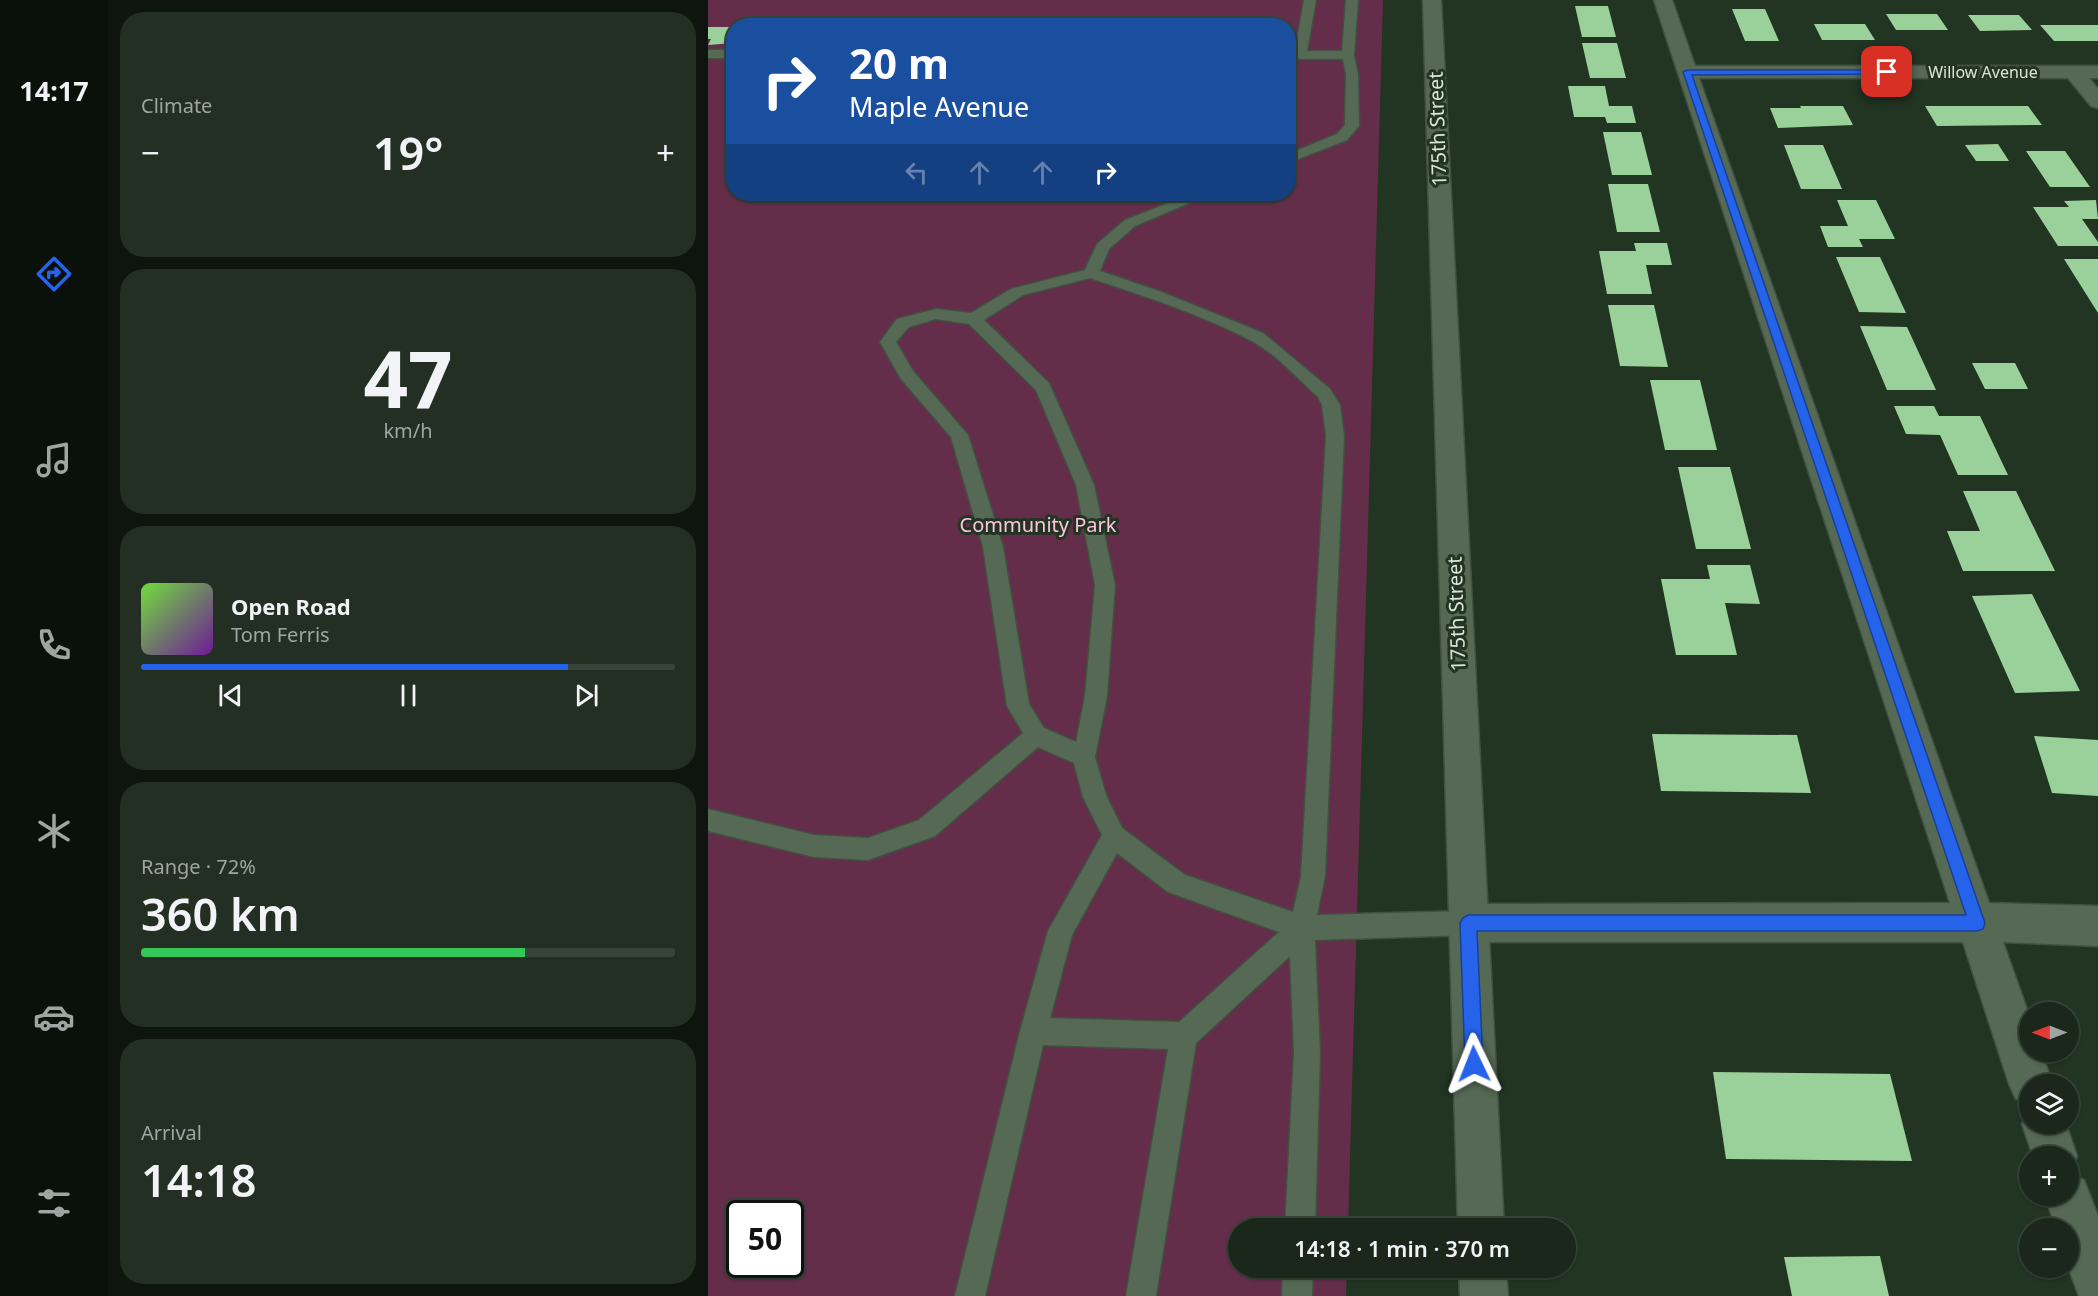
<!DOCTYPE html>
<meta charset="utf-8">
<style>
:root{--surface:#1a271a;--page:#232f23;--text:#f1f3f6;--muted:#9fa5a2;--line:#384439;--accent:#2563eb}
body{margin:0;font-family:"Noto Sans",sans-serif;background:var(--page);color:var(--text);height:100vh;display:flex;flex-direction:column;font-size:22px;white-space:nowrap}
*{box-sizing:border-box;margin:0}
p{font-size:20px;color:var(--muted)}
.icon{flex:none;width:33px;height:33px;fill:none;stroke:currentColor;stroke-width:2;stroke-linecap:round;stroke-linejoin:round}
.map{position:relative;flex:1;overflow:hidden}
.panel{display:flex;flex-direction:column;gap:12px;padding:12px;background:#0e150e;width:600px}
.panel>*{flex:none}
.guide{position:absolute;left:18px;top:18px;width:570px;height:183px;border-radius:24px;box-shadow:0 2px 4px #0004,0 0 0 2px var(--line);background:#1a4fa0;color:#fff;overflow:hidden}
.needle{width:39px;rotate:270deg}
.buttons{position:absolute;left:1311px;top:1002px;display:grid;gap:12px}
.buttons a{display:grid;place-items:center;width:60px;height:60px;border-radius:50%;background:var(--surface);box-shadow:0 2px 4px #0004,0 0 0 2px var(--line);font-size:30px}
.speed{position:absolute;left:18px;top:1200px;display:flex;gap:12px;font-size:30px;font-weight:700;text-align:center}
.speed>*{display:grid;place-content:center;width:78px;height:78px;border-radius:50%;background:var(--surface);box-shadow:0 2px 4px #0004,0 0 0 2px var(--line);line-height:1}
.speed .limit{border:3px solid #111;border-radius:9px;background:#fff;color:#111}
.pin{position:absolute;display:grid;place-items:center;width:51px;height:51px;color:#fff;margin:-26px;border-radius:12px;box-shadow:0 3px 9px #0006}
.me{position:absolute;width:66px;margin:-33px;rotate:358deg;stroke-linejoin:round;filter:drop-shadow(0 0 4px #0008)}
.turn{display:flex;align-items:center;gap:21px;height:126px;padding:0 24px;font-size:27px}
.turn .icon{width:78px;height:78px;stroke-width:2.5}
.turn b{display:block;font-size:42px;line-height:51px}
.lanes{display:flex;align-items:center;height:57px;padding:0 24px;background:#0003;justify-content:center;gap:30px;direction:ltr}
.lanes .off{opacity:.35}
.big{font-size:45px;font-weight:600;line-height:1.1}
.panel .widget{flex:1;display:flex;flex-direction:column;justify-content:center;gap:9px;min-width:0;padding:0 21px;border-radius:24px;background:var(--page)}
.panel .dial{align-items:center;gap:0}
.dial b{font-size:78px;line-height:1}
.song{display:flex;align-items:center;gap:18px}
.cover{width:72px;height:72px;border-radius:9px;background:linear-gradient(135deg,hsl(100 70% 55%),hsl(280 70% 35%))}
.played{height:6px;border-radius:3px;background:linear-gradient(90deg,var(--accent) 80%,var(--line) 80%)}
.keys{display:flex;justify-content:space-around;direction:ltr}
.heat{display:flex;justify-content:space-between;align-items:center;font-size:33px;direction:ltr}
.charge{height:9px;border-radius:4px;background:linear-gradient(90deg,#34c759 72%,var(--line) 0)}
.trip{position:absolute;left:520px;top:1218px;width:348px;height:60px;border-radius:30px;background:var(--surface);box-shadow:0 2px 4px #0004,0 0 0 2px var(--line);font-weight:600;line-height:60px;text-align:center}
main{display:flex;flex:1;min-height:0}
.dock{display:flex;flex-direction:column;width:108px;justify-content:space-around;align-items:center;background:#0a100a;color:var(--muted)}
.dock .icon{width:42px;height:42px}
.dock .current{color:var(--accent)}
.dock b{font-size:27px;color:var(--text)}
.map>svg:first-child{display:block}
.green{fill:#642e4a;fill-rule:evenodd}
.building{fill:#9ad099}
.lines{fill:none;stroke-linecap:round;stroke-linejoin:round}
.service-casing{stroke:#415041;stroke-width:3}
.minor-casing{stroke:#415041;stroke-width:3}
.secondary-casing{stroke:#415041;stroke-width:3}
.service{fill:#556954;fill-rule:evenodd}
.minor{fill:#556954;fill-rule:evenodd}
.secondary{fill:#556954;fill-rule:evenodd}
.route{fill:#2563eb;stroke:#184099;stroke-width:1.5}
.labels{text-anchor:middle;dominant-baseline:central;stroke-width:6;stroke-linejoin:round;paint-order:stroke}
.far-street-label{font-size:16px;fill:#dae5d9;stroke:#223422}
.street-label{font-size:20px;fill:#dae5d9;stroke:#223422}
.park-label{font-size:20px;fill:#fdc2de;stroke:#223422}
</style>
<main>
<nav class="dock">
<b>14:17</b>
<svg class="icon current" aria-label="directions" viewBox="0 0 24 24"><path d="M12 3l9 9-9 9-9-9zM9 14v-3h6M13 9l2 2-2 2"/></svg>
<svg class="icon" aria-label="music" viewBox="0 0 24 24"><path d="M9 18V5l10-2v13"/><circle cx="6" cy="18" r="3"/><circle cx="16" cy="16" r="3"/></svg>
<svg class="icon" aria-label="phone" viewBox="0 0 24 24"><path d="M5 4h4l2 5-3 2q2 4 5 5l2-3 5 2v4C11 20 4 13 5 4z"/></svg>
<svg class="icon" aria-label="climate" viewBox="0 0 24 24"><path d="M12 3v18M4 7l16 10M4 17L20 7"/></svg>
<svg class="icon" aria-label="car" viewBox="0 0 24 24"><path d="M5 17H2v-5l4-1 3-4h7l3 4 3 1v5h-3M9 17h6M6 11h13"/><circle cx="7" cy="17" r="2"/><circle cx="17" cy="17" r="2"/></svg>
<svg class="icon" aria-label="filters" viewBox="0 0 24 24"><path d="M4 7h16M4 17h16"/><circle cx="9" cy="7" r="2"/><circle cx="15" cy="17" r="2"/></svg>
</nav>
<section class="panel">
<div class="widget"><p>Climate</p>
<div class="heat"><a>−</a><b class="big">19°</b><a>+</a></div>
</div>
<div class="widget dial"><b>47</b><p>km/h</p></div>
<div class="widget">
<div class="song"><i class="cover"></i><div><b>Open Road</b><p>Tom Ferris</p></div></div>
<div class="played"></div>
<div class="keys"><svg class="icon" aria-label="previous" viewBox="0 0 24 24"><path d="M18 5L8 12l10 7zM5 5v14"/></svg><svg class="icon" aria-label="pause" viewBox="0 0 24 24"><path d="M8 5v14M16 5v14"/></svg><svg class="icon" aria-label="next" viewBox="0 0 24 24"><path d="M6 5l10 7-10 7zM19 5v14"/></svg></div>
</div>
<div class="widget"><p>Range · 72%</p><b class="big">360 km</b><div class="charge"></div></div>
<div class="widget"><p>Arrival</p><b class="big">14:18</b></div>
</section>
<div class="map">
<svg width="1390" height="1296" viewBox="0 0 1390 1296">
<rect width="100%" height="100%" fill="#223422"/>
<!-- green -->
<path class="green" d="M 0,0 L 675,0 L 640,1228 L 531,1228 L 531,1268 L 639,1268 L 638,1296 L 0,1296 ZM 26,26 L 580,26 L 580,194 L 26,194 ZM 32,1214 L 82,1214 L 82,1264 L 32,1264 Z"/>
<!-- building -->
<g class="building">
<path d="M 867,6 L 900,6 L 908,37 L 874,37 Z"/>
<path d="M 1024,9 L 1057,9 L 1071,41 L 1037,41 Z"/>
<path d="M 1178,14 L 1229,14 L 1240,30 L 1188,30 Z"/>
<path d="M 1260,15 L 1311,15 L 1324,30 L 1272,31 Z"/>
<path d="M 1106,24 L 1157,24 L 1167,40 L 1114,40 Z"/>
<path d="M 1332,25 L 1390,25 L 1390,41 L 1346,41 Z"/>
<path d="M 0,27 L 26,27 L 26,43 L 0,45 L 3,39 L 0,39 Z"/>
<path d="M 874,43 L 909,43 L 918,78 L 882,78 Z"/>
<path d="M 860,86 L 897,86 L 901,106 L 924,106 L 928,123 L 899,123 L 897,117 L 866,117 Z"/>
<path d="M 1092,106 L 1135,106 L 1145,125 L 1070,128 L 1062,108 L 1093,108 Z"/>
<path d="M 1217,106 L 1320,106 L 1334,125 L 1229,126 Z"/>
<path d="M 895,132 L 933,132 L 944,175 L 904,175 Z"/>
<path d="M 1290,144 L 1301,161 L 1268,161 L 1257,145 Z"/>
<path d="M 1076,145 L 1115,145 L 1134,189 L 1093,189 Z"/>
<path d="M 1318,151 L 1357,151 L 1382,187 L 1342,187 Z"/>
<path d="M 900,184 L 940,184 L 952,232 L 909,232 Z"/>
<path d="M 1129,200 L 1168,200 L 1187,239 L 1151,239 L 1155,247 L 1120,247 L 1112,226 L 1140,226 Z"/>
<path d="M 1388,200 L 1390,219 L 1374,219 L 1390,242 L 1390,246 L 1350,246 L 1325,207 L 1361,207 L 1356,201 Z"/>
<path d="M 926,243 L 959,243 L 964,265 L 938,265 L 944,294 L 899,294 L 891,251 L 928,251 Z"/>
<path d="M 1128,257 L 1172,257 L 1198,313 L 1151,312 Z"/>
<path d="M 1356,259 L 1390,259 L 1390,313 Z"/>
<path d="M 900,305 L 946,305 L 960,367 L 912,366 Z"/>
<path d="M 1152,326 L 1199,327 L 1228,390 L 1179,390 Z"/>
<path d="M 1264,363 L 1307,363 L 1320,389 L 1277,389 Z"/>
<path d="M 942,380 L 992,380 L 1009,450 L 957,450 Z"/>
<path d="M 1186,406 L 1226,406 L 1231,416 L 1272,416 L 1300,475 L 1250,475 L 1232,435 L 1198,434 Z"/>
<path d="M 970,467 L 1022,467 L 1043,549 L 988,549 Z"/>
<path d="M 1255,491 L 1308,491 L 1347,571 L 1255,571 L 1239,531 L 1272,531 Z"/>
<path d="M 999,565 L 1042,565 L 1052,604 L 1017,603 L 1029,655 L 968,655 L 953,579 L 1002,579 Z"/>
<path d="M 1324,594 L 1372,691 L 1307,693 L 1264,596 Z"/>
<path d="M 944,734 L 1089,735 L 1103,793 L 953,791 Z"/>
<path d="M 1326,736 L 1390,740 L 1390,796 L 1344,793 Z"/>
<path d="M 1005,1072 L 1182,1074 L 1204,1161 L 1018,1159 Z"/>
<path d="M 1172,1256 L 1181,1296 L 1084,1296 L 1076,1257 Z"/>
</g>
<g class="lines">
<defs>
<g id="service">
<path d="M 596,0 L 608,0 L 599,51 L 634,51 L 638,0 L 650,0 L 646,55 L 650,74 L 651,126 L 639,140 L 580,163 L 580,154 L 629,134 L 637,125 L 638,74 L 635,59 L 580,59 L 580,51 L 587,51 Z"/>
<rect x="0" y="50" width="26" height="8"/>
<path d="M 484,194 L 502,194 L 427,226 L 401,249 L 392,271 L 451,291 L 555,333 L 622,389 L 632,405 L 636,436 L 617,876 L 609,915 L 760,911 L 769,914 L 773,923 L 769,932 L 760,935 L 607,940 L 612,1053 L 607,1228 L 577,1228 L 586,1053 L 582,956 L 488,1043 L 448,1296 L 418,1296 L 460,1049 L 335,1045 L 277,1296 L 247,1296 L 312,1031 L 340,931 L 394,835 L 375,797 L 366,763 L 330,747 L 227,836 L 160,860 L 106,857 L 0,831 L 0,809 L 106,835 L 160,838 L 211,820 L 315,733 L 299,706 L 275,547 L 243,437 L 193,379 L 172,342 L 189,319 L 228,309 L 263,313 L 303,289 L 377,270 L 389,244 L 417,220 ZM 382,278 C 436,296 492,314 542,340 C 567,353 589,378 610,397 L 614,405 L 618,436 L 593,876 L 585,912 L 477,875 L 414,828 L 398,795 L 387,757 L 399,696 L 407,585 L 386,485 L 341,383 L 276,320 L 315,295 ZM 228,319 L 261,324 L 328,390 L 368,485 L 387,585 L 377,696 L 368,742 L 336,728 L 321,704 L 295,547 L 260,435 L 205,371 L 188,342 L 201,327 ZM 409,853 L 460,892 L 571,932 L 471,1022 L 342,1018 L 364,935 Z"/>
<path d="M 575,1268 L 605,1268 L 604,1296 L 574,1296 Z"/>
</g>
<g id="minor">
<path d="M 946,0 L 964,0 L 987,66 L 1390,66 L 1390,78 L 1381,78 L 1390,89 L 1390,108 L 1383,106 L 1360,78 L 991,78 L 1281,903 L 1390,906 L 1390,946 L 1295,942 L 1322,1018 L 1322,1052 L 1333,1052 L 1345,1084 L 1322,1084 L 1322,1105 L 1308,1099 L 1301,1084 L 1255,942 L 760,942 L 746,937 L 740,923 L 746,909 L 760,904 L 1242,903 Z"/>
<path d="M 1322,1108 L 1322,1124 L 1358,1124 L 1369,1156 L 1363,1172 L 1360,1173 L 1360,1156 L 1325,1156 L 1314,1124 Z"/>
<path d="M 1360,1173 L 1376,1180 L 1390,1216 L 1390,1296 L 1371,1296 L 1360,1267 L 1360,1228 L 1348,1228 L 1337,1196 L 1360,1196 Z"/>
</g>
<g id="secondary">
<path d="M 715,0 L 733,0 L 796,1228 L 750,1228 Z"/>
<path d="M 751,1268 L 798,1268 L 800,1296 L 752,1296 Z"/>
</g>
</defs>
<!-- service casing -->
<use href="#service" class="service-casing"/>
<!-- minor casing -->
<use href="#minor" class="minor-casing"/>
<!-- secondary casing -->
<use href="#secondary" class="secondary-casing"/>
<!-- service -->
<use href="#service" class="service"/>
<!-- minor -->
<use href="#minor" class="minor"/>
<!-- secondary -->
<use href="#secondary" class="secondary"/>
</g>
<!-- route -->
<path class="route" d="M 1179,70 L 1182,74 L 984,75 L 1277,923 L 1275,929 L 1269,931 L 769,931 L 775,1064 L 772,1070 L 766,1073 L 760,1070 L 757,1064 L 752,923 L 755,918 L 760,915 L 1258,915 L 975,72 L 979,70 Z"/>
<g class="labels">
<!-- far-street labels -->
<g class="far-street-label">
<text x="1275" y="72">Willow Avenue</text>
</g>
<!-- street labels -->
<g class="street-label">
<text transform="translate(729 129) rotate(-92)">175th Street</text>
<text transform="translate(748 614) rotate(-92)">175th Street</text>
</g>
<!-- park labels -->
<g class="park-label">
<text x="330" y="524">Community Park</text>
</g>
</g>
</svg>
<div class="buttons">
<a><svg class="needle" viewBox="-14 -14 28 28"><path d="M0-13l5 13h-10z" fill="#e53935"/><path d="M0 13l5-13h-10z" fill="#9fa5a2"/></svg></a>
<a><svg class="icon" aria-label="layers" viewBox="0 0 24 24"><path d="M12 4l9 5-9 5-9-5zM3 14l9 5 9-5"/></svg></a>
<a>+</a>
<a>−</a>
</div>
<div class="speed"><div class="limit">50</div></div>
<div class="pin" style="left:1179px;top:72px;background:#d93025"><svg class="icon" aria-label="arrive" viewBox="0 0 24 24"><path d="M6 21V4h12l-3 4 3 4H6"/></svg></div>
<svg class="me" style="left:766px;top:1064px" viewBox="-20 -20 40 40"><path d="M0-17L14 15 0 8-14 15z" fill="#2563eb" stroke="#fff" stroke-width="4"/></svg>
<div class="trip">14:18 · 1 min · 370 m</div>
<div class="guide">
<div class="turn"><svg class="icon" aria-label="right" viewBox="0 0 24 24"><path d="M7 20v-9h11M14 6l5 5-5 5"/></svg><div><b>20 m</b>Maple Avenue</div></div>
<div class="lanes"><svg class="icon off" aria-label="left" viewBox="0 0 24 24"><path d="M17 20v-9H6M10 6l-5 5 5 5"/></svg><svg class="icon off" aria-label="ahead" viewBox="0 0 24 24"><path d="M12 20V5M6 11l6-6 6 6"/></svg><svg class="icon off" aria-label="ahead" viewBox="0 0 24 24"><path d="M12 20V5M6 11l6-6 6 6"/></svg><svg class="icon" aria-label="right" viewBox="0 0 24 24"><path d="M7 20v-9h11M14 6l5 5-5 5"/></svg></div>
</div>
</div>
</main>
